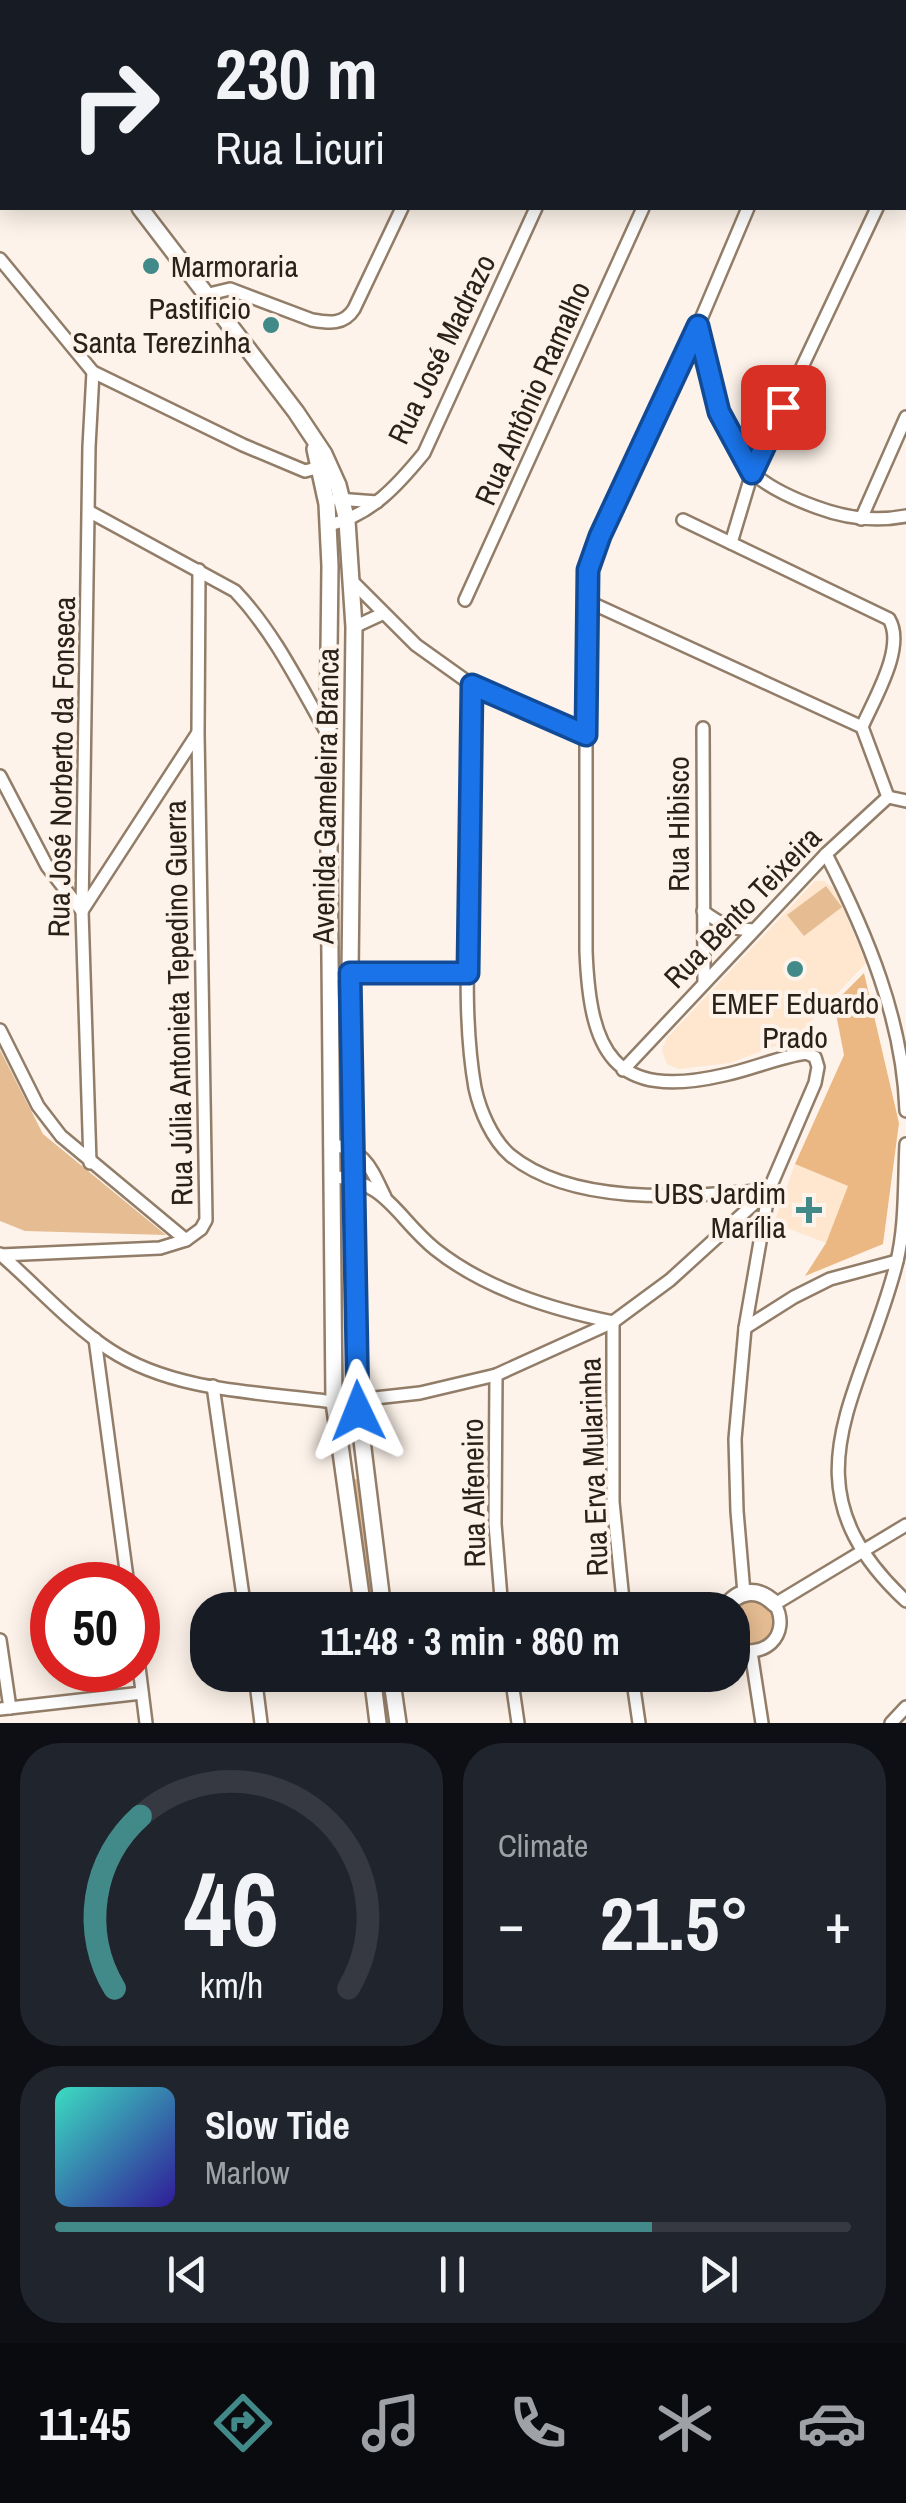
<!DOCTYPE html>
<meta charset="utf-8">
<style>
:root{--surface:#171b24;--page:#20242c;--text:#f1f3f6;--muted:#9ea1a6;--line:#363941;--accent:#428a89}
body{margin:0;font-family:"Archivo Narrow",sans-serif;background:var(--page);color:var(--text);height:100vh;display:flex;flex-direction:column;font-size:38px;white-space:nowrap}
*{box-sizing:border-box;margin:0}
p{font-size:32px;color:var(--muted)}
.icon{flex:none;width:55px;height:55px;fill:none;stroke:currentColor;stroke-width:2;stroke-linecap:round;stroke-linejoin:round}
.map{position:relative;height:1723px;overflow:hidden}
.side{display:flex;flex-direction:column;gap:20px;padding:20px;background:#0d0f14;flex:1}
.side>*{flex:none}
.top-card{position:absolute;left:0px;top:0px;width:908px;height:210px;box-shadow:0 5px 25px #0003;background:#171b24;color:var(--text);overflow:hidden}
.speed{position:absolute;left:30px;top:1562px;display:flex;gap:20px;font-size:50px;font-weight:700;text-align:center}
.speed>*{display:grid;place-content:center;width:130px;height:130px;border-radius:50%;background:var(--surface);box-shadow:0 5px 25px #0003;line-height:1}
.speed .limit{border:15px solid #d22;background:#fff;color:#111}
.pin{position:absolute;display:grid;place-items:center;width:85px;height:85px;color:#fff;margin:-42px;border-radius:20px;box-shadow:0 5px 15px #0006}
.me{position:absolute;width:110px;margin:-55px;rotate:358deg;stroke-linejoin:round;filter:drop-shadow(0 0 8px #0008)}
.turn{display:flex;align-items:center;gap:35px;height:210px;padding:0 50px;font-size:45px}
.turn .icon{width:130px;height:130px;stroke-width:2.5}
.turn b{display:block;font-size:70px;line-height:85px}
.big{font-size:75px;font-weight:800;line-height:1.1}
.side .card{flex:1;display:flex;flex-direction:column;justify-content:center;gap:15px;min-width:0;padding:0 35px;border-radius:40px;background:var(--page)}
.side .dial{align-items:center;gap:0}
.dial svg{height:260px;overflow:visible;fill:none;stroke:var(--line);stroke-width:7;stroke-linecap:round;text-anchor:middle}
.dial text{fill:var(--text);stroke:none}
.song{display:flex;align-items:center;gap:30px}
.cover{width:120px;height:120px;border-radius:15px;background:linear-gradient(135deg,hsl(170 70% 55%),hsl(250 70% 35%))}
.played{height:10px;border-radius:5px;background:linear-gradient(90deg,var(--accent) 75%,var(--line) 75%)}
.keys{display:flex;justify-content:space-around;direction:ltr}
.heat{display:flex;justify-content:space-between;align-items:center;font-size:55px;direction:ltr}
.side .tiles{flex:1;display:grid;gap:20px;grid-template-columns:1fr 1fr}
.card:last-child{grid-column:span 2}
.trip{position:absolute;left:190px;top:1592px;width:560px;height:100px;border-radius:40px;background:var(--surface);box-shadow:0 5px 25px #0003;font-weight:800;line-height:100px;text-align:center}
.menu{display:flex;height:160px;justify-content:space-around;align-items:center;background:#090b0e;color:var(--muted)}
.menu .icon{width:70px;height:70px}
.menu .active{color:var(--accent)}
.menu b{font-size:45px;color:var(--text)}
.map>svg:first-child{display:block}
.built{fill:#fee6cf}
.green{fill:#e6bd93}
.forest{fill:#ebb782}
.lines{fill:none;stroke-linecap:round;stroke-linejoin:round}
.street-casing{stroke:#927d68;stroke-width:16}
.secondary-casing{stroke:#927d68;stroke-width:20}
.street{stroke:#fff;stroke-width:11}
.secondary{stroke:#fff;stroke-width:15}
.route-casing{stroke:#114b97;stroke-width:25}
.route{stroke:#1a73e8;stroke-width:18}
.poi-dot{fill:#428a89;stroke:#fdf3ea;stroke-width:4}
.labels{text-anchor:middle;dominant-baseline:central;stroke-width:8;stroke-linejoin:round;paint-order:stroke}
.poi-label{font-size:30px;fill:#2a2219;stroke:#fdf3ea;text-anchor:end}
.street-label{font-size:30px;fill:#2a2219;stroke:#fdf3ea}
</style>
<div class="map">
<svg width="906" height="1723" viewBox="0 0 906 1723">
<rect width="100%" height="100%" fill="#fdf3ea"/>
<!-- built -->
<g class="built">
<path d="M 815,881 L 824,881 L 835,889 L 866,963 L 801,1032 L 786,1042 L 730,1063 L 679,1069 L 667,1064 L 662,1050 L 667,1038 Z"/>
<path d="M 795,1164 L 848,1186 L 826,1243 L 774,1223 Z"/>
</g>
<!-- green -->
<g class="green">
<path d="M 826,886 L 842,907 L 804,936 L 787,915 Z"/>
<path d="M 0,1050 L 43,1134 L 166,1235 L 25,1231 L 0,1221 Z"/>
<path d="M 357,1479 L 375,1610 L 370,1610 L 352,1480 Z"/>
<path d="M 760,1598 L 775,1613 C 775,1634 770,1641 750,1648 L 733,1640 L 732,1610 L 738,1601 Z"/>
</g>
<!-- forest -->
<path class="forest" d="M 864,973 L 899,1123 L 883,1244 L 805,1276 L 826,1243 L 848,1186 L 795,1164 L 844,1055 L 834,1003 Z"/>
<g class="lines">
<defs>
<g id="street">
<path d="M 129,0 L 135,2"/>
<path d="M 469,0 L 475,2"/>
<path d="M 766,0 L 768,2"/>
<path d="M 365,2 L 366,0"/>
<path d="M 0,94 L 2,93"/>
<path d="M 905,117 L 906,117"/>
<path d="M 905,147 L 906,145"/>
<path d="M 0,259 L 93,372 L 243,445 L 305,471 L 324,466"/>
<path d="M 205,295 L 230,289 L 312,320 C 329,323 344,325 354,309 L 402,208"/>
<path d="M 698,326 C 707,367 722,447 755,475 C 773,490 794,499 816,507 C 845,518 875,522 906,516"/>
<path d="M 337,499 L 377,502"/>
<path d="M 90,512 L 235,591 C 274,632 299,684 327,733"/>
<path d="M 861,519 L 906,417"/>
<path d="M 683,520 L 889,619 C 906,647 874,699 862,727 L 888,797"/>
<path d="M 329,525 C 371,515 397,486 424,453 L 536,208"/>
<path d="M 731,543 L 752,473 L 877,208"/>
<path d="M 352,581 L 416,645 L 472,685 L 586,735"/>
<path d="M 465,600 L 643,208"/>
<path d="M 587,601 L 862,727"/>
<path d="M 354,627 L 382,614"/>
<path d="M 472,685 C 471,761 470,837 468,914 C 467,971 465,1032 475,1088 C 480,1111 492,1139 510,1155 C 575,1208 691,1196 769,1190"/>
<path d="M 703,728 L 704,981"/>
<path d="M 0,776 L 47,866 L 82,911"/>
<path d="M 826,854 C 867,934 903,1020 906,1111"/>
<path d="M 82,911 L 197,734"/>
<path d="M 703,911 C 720,924 732,929 753,930"/>
<path d="M 331,975 L 467,973"/>
<path d="M 0,1030 L 38,1106 L 61,1136 L 186,1240"/>
<path d="M 623,1070 L 826,854 L 888,797 L 906,801"/>
<path d="M 330,1144 C 366,1151 370,1166 385,1197"/>
<path d="M 906,1144 C 904,1183 906,1227 896,1265 C 862,1398 780,1484 906,1601"/>
<path d="M 90,1163 L 82,911 L 89,447 L 93,372"/>
<path d="M 331,1176 C 388,1182 396,1217 435,1249 C 485,1289 551,1309 613,1322 L 613,1502 L 624,1610"/>
<path d="M 0,1254 C 36,1285 70,1324 110,1350 C 174,1392 260,1392 334,1402 L 345,1406 L 357,1400 L 420,1393 L 496,1375 L 613,1322 L 670,1280 L 769,1190"/>
<path d="M 1,1255 L 160,1248 L 186,1240 L 201,1229 L 206,1220 L 198,733 L 199,570"/>
<path d="M 745,1328 L 794,1297 L 830,1279 L 897,1261"/>
<path d="M 95,1339 L 128,1585"/>
<path d="M 496,1375 L 495,1524 L 502,1610"/>
<path d="M 213,1386 L 245,1610"/>
<path d="M 744,1593 L 737,1511 L 735,1439 L 745,1328 L 769,1190 L 815,1083 L 818,1067 L 815,1057 L 806,1053 C 779,1057 752,1069 724,1075 C 612,1101 590,1051 586,951 L 586,588 L 587,569 L 600,535 L 698,326 L 748,208"/>
<path d="M 0,1640 L 10,1708"/>
<path d="M 732,1646 C 763,1662 792,1635 775,1604 L 906,1525"/>
<path d="M 751,1652 L 762,1723"/>
<path d="M 138,1659 L 146,1723"/>
<path d="M 255,1675 L 261,1723"/>
<path d="M 511,1675 L 518,1723"/>
<path d="M 632,1675 L 639,1723"/>
<path d="M 0,1709 L 142,1693"/>
<path d="M 891,1723 L 906,1707"/>
</g>
<g id="secondary">
<path d="M 41,0 L 42,2"/>
<path d="M 140,208 L 296,412 L 324,454 L 338,485 L 347,521 L 354,627 L 350,973 L 357,1400 L 383,1610"/>
<path d="M 315,449 L 327,504 L 330,566 L 328,736 L 334,1402 L 363,1610"/>
<path d="M 724,1610 C 737,1589 758,1587 775,1604"/>
<path d="M 372,1675 L 378,1723"/>
<path d="M 391,1675 L 398,1723"/>
</g>
</defs>
<!-- street casing -->
<use href="#street" class="street-casing"/>
<!-- secondary casing -->
<use href="#secondary" class="secondary-casing"/>
<!-- street -->
<use href="#street" class="street"/>
<!-- secondary -->
<use href="#secondary" class="secondary"/>
</g>
<g class="lines">
<defs>
<path id="route" d="M 358,1411 L 350,973 L 468,973 L 472,685 L 586,735 L 588,570 L 600,536 L 698,326 L 719,412 L 752,473 L 783,407"/>
</defs>
<!-- route casing -->
<use href="#route" class="route-casing"/>
<!-- route -->
<use href="#route" class="route"/>
</g>
<!-- markers -->
<g class="poi-dot">
<circle cx="151" cy="266" r="10"/>
<circle cx="271" cy="325" r="10"/>
<circle cx="795" cy="969" r="10"/>
<path d="M804 1195h10v10h10v10h-10v10h-10v-10h-10v-10h10z"/>
</g>
<g class="labels">
<!-- poi labels -->
<g class="poi-label">
<text x="171" y="266" text-anchor="start">Marmoraria</text>
<text x="251" y="308">Pastificio<tspan x="251" dy="34">Santa Terezinha</tspan></text>
<text x="795" y="1003" text-anchor="middle">EMEF Eduardo<tspan x="795" dy="34">Prado</tspan></text>
<text x="786" y="1193">UBS Jardim<tspan x="786" dy="34">Marília</tspan></text>
</g>
<!-- street labels -->
<g class="street-label">
<text transform="translate(441 349) rotate(-64)">Rua José Madrazo</text>
<text transform="translate(532 393) rotate(-66)">Rua Antônio Ramalho</text>
<text transform="translate(61 767) rotate(-89)">Rua José Norberto da Fonseca</text>
<text transform="translate(325 796) rotate(-89)">Avenida Gameleira Branca</text>
<text transform="translate(678 824) rotate(-90)">Rua Hibisco</text>
<text transform="translate(742 907) rotate(-46)">Rua Bento Teixeira</text>
<text transform="translate(178 1003) rotate(-91)">Rua Júlia Antonieta Tepedino Guerra</text>
<text transform="translate(593 1467) rotate(-92)">Rua Erva Mularinha</text>
<text transform="translate(473 1493) rotate(-91)">Rua Alfeneiro</text>
</g>
</g>
</svg>
<div class="speed"><div class="limit">50</div></div>
<div class="pin" style="left:783px;top:407px;background:#d93025"><svg class="icon" aria-label="arrive" viewBox="0 0 24 24"><path d="M6 21V4h12l-3 4 3 4H6"/></svg></div>
<svg class="me" style="left:358px;top:1411px" viewBox="-20 -20 40 40"><path d="M0-17L14 15 0 8-14 15z" fill="#1a73e8" stroke="#fff" stroke-width="4"/></svg>
<div class="trip">11:48 · 3 min · 860 m</div>
<div class="top-card">
<div class="turn"><svg class="icon" aria-label="right" viewBox="0 0 24 24"><path d="M7 20v-9h11M14 6l5 5-5 5"/></svg><div><b>230 m</b>Rua Licuri</div></div>
</div>
</div>
<section class="side">
<div class="tiles">
<div class="card dial"><svg viewBox="0 0 100 80">
<path d="M14 69A42 42 0 1 1 86 69"/>
<path d="M14 69A42 42 0 0 1 22 16" stroke="#428a89"/>
<text x="50" y="56" font-size="32" font-weight="700">46</text>
<text x="50" y="72" font-size="11">km/h</text>
</svg></div>
<div class="card"><p>Climate</p>
<div class="heat"><a>−</a><b class="big">21.5°</b><a>+</a></div>
</div>
<div class="card">
<div class="song"><i class="cover"></i><div><b>Slow Tide</b><p>Marlow</p></div></div>
<div class="played"></div>
<div class="keys"><svg class="icon" aria-label="previous" viewBox="0 0 24 24"><path d="M18 5L8 12l10 7zM5 5v14"/></svg><svg class="icon" aria-label="pause" viewBox="0 0 24 24"><path d="M8 5v14M16 5v14"/></svg><svg class="icon" aria-label="next" viewBox="0 0 24 24"><path d="M6 5l10 7-10 7zM19 5v14"/></svg></div>
</div>
</div>
</section>
<nav class="menu">
<b>11:45</b>
<svg class="icon active" aria-label="directions" viewBox="0 0 24 24"><path d="M12 3l9 9-9 9-9-9zM9 14v-3h6M13 9l2 2-2 2"/></svg>
<svg class="icon" aria-label="music" viewBox="0 0 24 24"><path d="M9 18V5l10-2v13"/><circle cx="6" cy="18" r="3"/><circle cx="16" cy="16" r="3"/></svg>
<svg class="icon" aria-label="phone" viewBox="0 0 24 24"><path d="M5 4h4l2 5-3 2q2 4 5 5l2-3 5 2v4C11 20 4 13 5 4z"/></svg>
<svg class="icon" aria-label="climate" viewBox="0 0 24 24"><path d="M12 3v18M4 7l16 10M4 17L20 7"/></svg>
<svg class="icon" aria-label="car" viewBox="0 0 24 24"><path d="M5 17H2v-5l4-1 3-4h7l3 4 3 1v5h-3M9 17h6M6 11h13"/><circle cx="7" cy="17" r="2"/><circle cx="17" cy="17" r="2"/></svg>
</nav>
